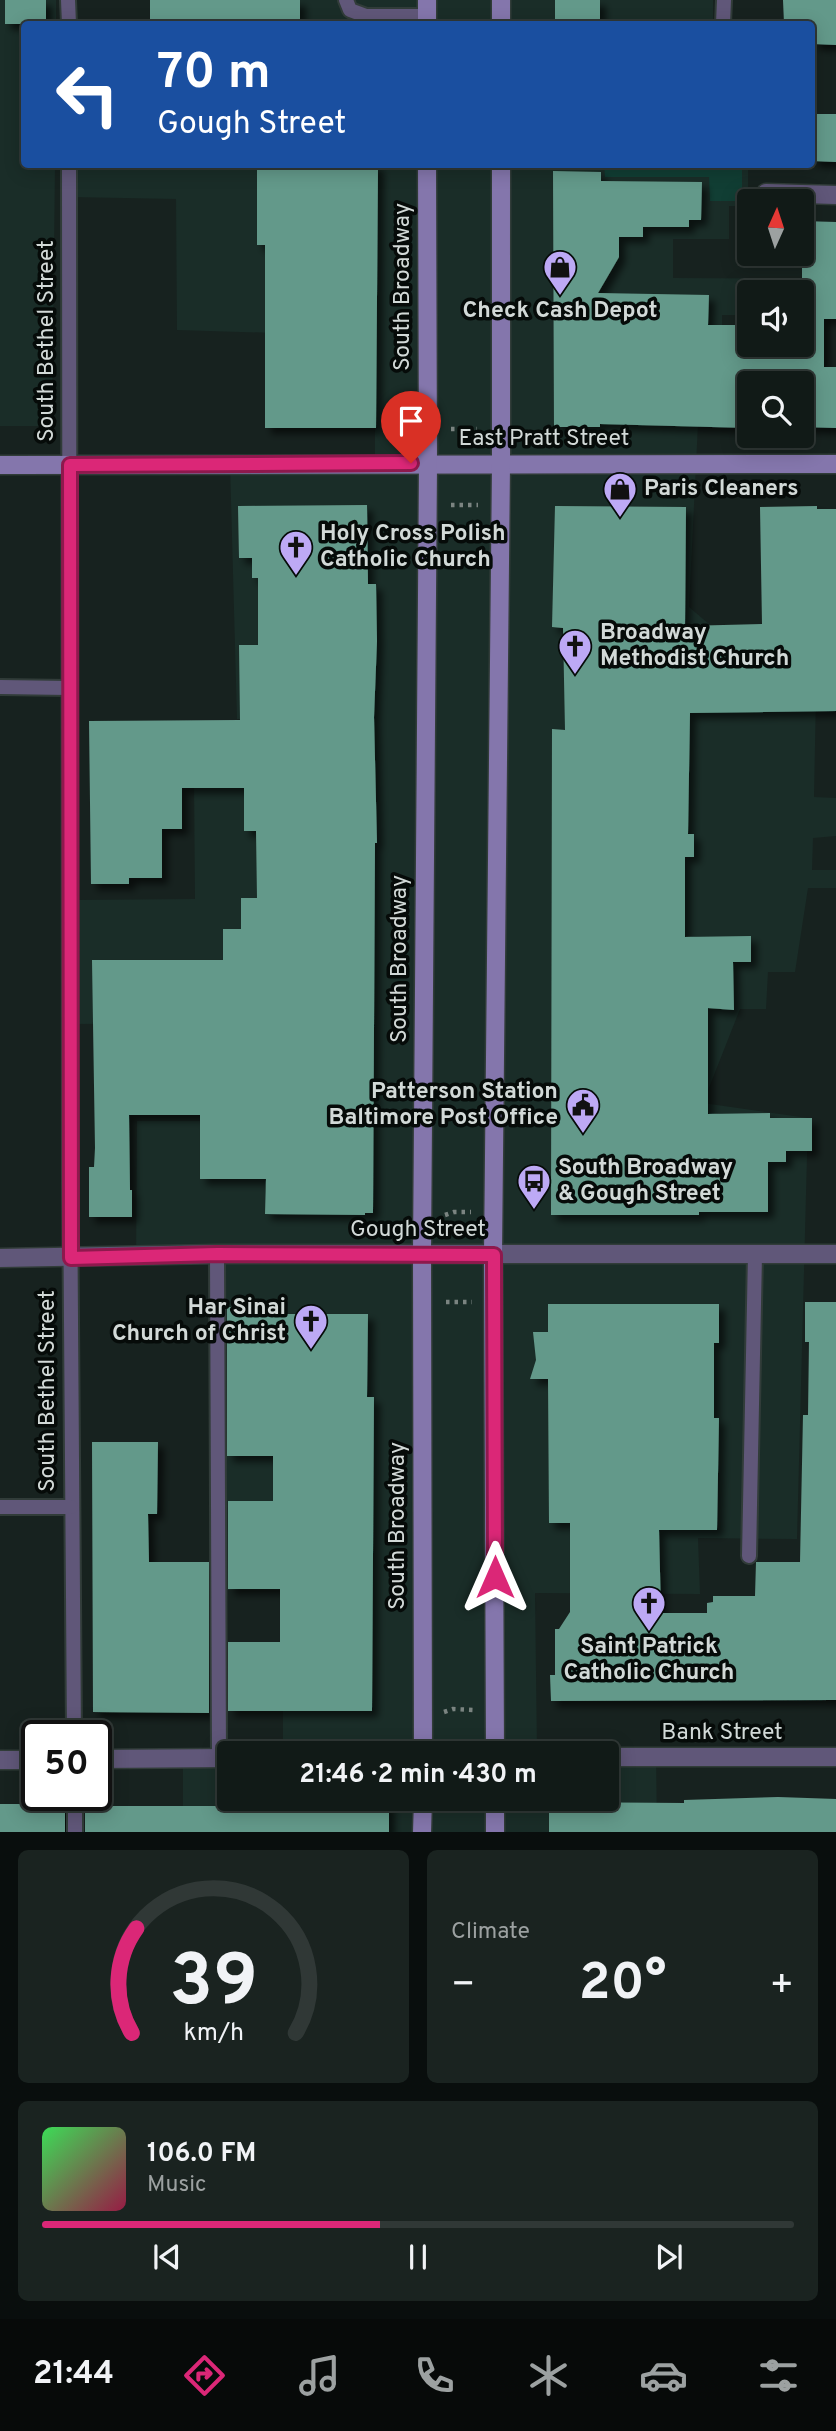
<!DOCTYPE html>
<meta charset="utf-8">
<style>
:root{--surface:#111a17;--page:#1a2320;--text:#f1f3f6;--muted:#9ca1a1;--line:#303836;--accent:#db2777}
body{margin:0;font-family:Overpass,sans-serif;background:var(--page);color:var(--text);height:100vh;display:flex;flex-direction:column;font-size:26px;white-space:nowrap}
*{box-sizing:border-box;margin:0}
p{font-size:23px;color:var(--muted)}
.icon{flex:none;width:38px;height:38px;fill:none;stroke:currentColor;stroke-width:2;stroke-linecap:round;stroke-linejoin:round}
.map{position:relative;height:1832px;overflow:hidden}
.sheet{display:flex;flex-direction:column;gap:18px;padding:18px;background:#090e0d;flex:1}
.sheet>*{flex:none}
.top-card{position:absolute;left:21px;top:21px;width:794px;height:147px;border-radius:7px;box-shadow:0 4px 18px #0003,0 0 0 2px var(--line);background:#1a4fa0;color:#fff;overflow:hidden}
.needle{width:46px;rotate:3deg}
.buttons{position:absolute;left:737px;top:189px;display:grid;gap:14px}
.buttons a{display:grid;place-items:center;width:77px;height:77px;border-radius:7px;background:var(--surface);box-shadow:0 4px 18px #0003,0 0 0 2px var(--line);font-size:35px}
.speed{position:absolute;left:21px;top:1720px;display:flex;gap:14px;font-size:35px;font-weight:700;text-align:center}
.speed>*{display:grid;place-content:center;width:91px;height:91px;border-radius:50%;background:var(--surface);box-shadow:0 4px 18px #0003,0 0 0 2px var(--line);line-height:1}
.speed .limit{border:4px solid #111;border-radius:10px;background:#fff;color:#111}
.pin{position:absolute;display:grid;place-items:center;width:60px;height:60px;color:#fff;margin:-72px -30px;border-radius:50% 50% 50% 0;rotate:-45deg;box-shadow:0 0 7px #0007}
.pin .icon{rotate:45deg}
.me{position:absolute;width:77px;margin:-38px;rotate:0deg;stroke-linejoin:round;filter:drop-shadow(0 0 5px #0008)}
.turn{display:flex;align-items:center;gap:24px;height:147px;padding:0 21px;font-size:32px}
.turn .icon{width:91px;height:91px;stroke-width:2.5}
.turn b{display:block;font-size:49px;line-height:60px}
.big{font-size:52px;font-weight:700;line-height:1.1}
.sheet .tile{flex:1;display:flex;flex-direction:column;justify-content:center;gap:10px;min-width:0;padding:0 24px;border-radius:10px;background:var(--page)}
.sheet .dial{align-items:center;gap:0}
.dial svg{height:182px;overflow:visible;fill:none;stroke:var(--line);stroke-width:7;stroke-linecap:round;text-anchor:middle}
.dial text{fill:var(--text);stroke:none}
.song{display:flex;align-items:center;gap:21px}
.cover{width:84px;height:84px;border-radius:10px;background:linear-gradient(135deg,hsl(130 70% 55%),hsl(340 70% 35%))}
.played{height:7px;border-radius:4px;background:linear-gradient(90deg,var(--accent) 45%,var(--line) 45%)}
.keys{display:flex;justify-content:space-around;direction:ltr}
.heat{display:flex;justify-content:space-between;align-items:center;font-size:38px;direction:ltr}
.sheet .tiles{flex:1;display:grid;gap:18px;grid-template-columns:1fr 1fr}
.tile:last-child{grid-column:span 2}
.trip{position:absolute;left:217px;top:1741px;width:402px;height:70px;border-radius:7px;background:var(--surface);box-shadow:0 4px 18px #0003,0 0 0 2px var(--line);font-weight:700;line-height:70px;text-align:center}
.tab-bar{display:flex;height:112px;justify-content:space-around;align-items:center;background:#070a09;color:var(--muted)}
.tab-bar .icon{width:49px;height:49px}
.tab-bar .on{color:var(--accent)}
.tab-bar b{font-size:32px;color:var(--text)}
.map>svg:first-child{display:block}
.built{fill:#1a2d28;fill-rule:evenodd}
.green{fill:#113e34}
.building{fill:#64998a;filter:url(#shadow)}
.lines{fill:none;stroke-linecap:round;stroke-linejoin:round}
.service-casing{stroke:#313c39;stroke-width:18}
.minor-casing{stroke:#313c39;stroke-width:21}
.secondary-casing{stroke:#313c39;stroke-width:21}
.path{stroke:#7b8481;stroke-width:4.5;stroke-dasharray:3.5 5;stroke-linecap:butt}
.service{stroke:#605779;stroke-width:14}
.minor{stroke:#605779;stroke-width:18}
.secondary{stroke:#8476ac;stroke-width:18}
.route-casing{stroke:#8e194d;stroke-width:18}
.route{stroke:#db2777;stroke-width:12}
.labels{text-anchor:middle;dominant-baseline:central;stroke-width:7;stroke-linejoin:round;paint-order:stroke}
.street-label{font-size:23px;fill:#d2d9d7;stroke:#060b09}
.poi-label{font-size:23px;font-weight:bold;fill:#d2d9d7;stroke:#060b09;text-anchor:start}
</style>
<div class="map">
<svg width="836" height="1833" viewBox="0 0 836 1833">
<defs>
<filter id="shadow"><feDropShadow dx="6" dy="6" stdDeviation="3.5" flood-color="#0009"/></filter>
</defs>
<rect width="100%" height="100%" fill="#17221f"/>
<!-- built -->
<g class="built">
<path d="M 0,0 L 56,0 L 56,24 L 24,24 L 24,164 L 55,165 L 52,426 L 0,426 Z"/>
<path d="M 175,0 L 713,0 L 713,24 L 176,24 Z"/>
<path d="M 70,165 L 748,165 L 748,206 L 729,206 L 729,239 L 673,239 L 673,278 L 827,279 L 827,316 L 802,316 L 802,292 L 749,292 L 749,315 L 722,315 L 722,342 L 702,343 L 689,607 L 723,636 L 817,643 L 814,797 L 836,798 L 836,836 L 813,838 L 812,870 L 836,870 L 836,888 L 808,888 L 795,972 L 768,972 L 766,1009 L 740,1009 L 703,1103 L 808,1118 L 797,1539 L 698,1538 L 700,1594 L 535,1593 L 537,1750 L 656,1750 L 657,1832 L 183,1832 L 183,1752 L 283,1751 L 283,1590 L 215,1590 L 215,1263 L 136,1264 L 137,1121 L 241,1121 L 239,1023 L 73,1024 L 73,900 L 195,899 L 194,788 L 266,720 L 237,719 L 230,464 L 375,463 L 375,336 L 177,330 L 176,199 L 70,197 ZM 229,1754 L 607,1754 L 607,1799 L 229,1799 Z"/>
</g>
<!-- green -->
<path class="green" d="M 677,165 L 680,167 L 742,167 L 742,201 L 710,201 L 709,177 L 605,177 L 604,165 L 556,165 Z"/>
<!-- building -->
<g class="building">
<rect x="5" y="0" width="41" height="24"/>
<path d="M 150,0 L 300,0 L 300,23 L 197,22 L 197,24 L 150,24 Z"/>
<rect x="555" y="0" width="45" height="24"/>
<path d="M 783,0 L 836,0 L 836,45 L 813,44 L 813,23 L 784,23 Z"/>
<path d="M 812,114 L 836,114 L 836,162 L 812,161 Z"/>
<path d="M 331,164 L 377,164 L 378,168 L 376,428 L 265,428 L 265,245 L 257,245 L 257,170 L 332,170 Z"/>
<path d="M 553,171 L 601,172 L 601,181 L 702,182 L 701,220 L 689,220 L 689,227 L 643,227 L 643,237 L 619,237 L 619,257 L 598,293 L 709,295 L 708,325 L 749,325 L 749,345 L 802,345 L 802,221 L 836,222 L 836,319 L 824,319 L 824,367 L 836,367 L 836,428 L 802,427 L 802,383 L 749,383 L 749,428 L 600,424 L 600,427 L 554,427 Z"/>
<path d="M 367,505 L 368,584 L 376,584 L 377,641 L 374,717 L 377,843 L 375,843 L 373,1213 L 365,1213 L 365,1215 L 265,1214 L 266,1179 L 200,1179 L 200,1115 L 129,1115 L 130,1190 L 132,1190 L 132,1217 L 89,1217 L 89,1167 L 94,1167 L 95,1148 L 92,960 L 223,960 L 223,929 L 241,929 L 241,898 L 257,898 L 256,831 L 244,831 L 244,788 L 182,788 L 182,829 L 162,829 L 162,878 L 129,878 L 129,884 L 91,884 L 89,721 L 240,720 L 239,645 L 258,645 L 258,578 L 252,578 L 252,558 L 239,558 L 238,506 Z"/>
<path d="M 555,506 L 686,507 L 685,626 L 762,624 L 760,507 L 817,506 L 817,509 L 836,509 L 836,711 L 690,713 L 688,834 L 694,834 L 694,857 L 685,857 L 685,937 L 751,936 L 751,962 L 733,962 L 734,1010 L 708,1008 L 708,1114 L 770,1113 L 770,1118 L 812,1118 L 812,1151 L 786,1151 L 786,1162 L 768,1162 L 768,1212 L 699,1212 L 699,1215 L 551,1215 L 552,729 L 565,730 L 563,628 L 552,627 Z"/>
<path d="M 805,1302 L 836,1302 L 836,1700 L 551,1701 L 550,1675 L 555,1675 L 555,1629 L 559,1629 L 570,1612 L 570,1523 L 549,1523 L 548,1379 L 530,1379 L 536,1360 L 533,1332 L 548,1332 L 548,1304 L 719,1304 L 719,1343 L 714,1343 L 714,1418 L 719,1418 L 717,1530 L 659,1530 L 661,1613 L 707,1613 L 707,1603 L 713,1602 L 713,1596 L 755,1596 L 756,1562 L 800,1562 L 803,1415 L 808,1415 L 809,1342 L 805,1342 Z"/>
<path d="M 227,1307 L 264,1308 L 264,1314 L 368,1314 L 367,1397 L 374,1397 L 372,1711 L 228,1711 L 228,1642 L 280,1642 L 280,1589 L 228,1589 L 228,1501 L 273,1501 L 273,1456 L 227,1456 Z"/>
<path d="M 92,1442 L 158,1442 L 157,1514 L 148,1514 L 149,1562 L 209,1562 L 209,1713 L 93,1712 Z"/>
<path d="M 778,1797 L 836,1799 L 836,1832 L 549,1832 L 549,1802 L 684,1803 L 684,1800 Z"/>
<path d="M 219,1802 L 389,1802 L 389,1832 L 85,1832 L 85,1806 L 219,1806 Z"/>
<rect x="0" y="1804" width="65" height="28"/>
</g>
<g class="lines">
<defs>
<g id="service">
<path d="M 68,0 L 69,24"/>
<path d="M 346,0 L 350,10 L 366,16 L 427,16"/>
<path d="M 723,24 L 724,0"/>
<path d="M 69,164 L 70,1182 L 74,1736"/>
<path d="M 0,687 L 69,688"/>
<path d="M 217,1254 L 219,1758"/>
<path d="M 0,1507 L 71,1507"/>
<path d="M 749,1556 L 755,1254"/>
<path d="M 75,1833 L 75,1796"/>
</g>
<g id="minor">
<path d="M 766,193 L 836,195"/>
<path d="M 0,1258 L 217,1254 L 836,1254"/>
<path d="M 607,1757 L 836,1757"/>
<path d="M 96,1759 L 229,1758"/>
<path d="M 0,1760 L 37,1760"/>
</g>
<g id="secondary">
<path d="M 427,0 L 427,24"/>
<path d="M 501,24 L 501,0"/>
<path d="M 0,465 L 836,464"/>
<path d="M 423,1754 L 422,1253 L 428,463 L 427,164"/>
<path d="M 495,1754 L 493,1255 L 501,464 L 501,164"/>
<path d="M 422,1833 L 423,1799"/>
<path d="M 495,1833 L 495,1799"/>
</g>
</defs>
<!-- service casing -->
<use href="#service" class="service-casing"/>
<!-- minor casing -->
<use href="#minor" class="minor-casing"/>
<!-- secondary casing -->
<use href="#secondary" class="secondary-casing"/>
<!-- path -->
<g class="path">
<path d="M 451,429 L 477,429"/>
<path d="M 451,505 L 478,505"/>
<path d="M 445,1215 L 454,1212 L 471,1212"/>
<path d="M 446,1302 L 472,1302"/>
<path d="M 444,1712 L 453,1709 L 473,1710"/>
<path d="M 465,1799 L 466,1799"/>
</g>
<!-- service -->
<use href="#service" class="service"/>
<!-- minor -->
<use href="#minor" class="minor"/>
<!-- secondary -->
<use href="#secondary" class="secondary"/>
</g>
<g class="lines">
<defs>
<path id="route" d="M 411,463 L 70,465 L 71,1258 L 217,1254 L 494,1255 L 495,1577"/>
</defs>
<!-- route casing -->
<use href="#route" class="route-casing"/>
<!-- route -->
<use href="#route" class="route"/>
</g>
<!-- icons -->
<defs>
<symbol id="shop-pin" viewBox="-11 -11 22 30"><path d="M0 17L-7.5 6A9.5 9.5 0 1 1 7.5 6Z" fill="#bda9f5" stroke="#060b09"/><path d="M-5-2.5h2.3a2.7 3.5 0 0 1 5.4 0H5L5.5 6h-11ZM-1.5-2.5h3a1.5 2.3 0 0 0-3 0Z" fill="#111"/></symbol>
<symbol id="church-pin" viewBox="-11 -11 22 30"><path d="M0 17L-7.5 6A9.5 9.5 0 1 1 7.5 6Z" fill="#bda9f5" stroke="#060b09"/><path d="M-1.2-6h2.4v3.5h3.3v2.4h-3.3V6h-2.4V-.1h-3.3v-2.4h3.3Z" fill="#111"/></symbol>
<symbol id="civic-pin" viewBox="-11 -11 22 30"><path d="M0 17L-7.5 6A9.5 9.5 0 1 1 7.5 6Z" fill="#bda9f5" stroke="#060b09"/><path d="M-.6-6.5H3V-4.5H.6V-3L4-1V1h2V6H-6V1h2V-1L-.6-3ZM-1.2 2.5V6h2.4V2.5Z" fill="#111"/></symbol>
<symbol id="bus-pin" viewBox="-11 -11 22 30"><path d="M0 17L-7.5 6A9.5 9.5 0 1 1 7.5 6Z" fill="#bda9f5" stroke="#060b09"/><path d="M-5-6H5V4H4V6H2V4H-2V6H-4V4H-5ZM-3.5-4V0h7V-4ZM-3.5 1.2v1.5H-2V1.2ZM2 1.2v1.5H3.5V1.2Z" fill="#111"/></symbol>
</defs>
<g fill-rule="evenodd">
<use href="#shop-pin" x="541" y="248" width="38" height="52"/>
<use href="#shop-pin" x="601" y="470" width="38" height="52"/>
<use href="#church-pin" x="277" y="528" width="38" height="52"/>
<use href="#church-pin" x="556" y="627" width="38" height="52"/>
<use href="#civic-pin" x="564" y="1086" width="38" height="52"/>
<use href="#bus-pin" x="515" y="1162" width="38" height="52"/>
<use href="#church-pin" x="292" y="1302" width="38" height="52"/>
<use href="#church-pin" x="630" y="1584" width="38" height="52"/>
</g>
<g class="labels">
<!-- street labels -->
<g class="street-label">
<text transform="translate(403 287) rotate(-90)">South Broadway</text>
<text transform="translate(47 341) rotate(-90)">South Bethel Street</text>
<text x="544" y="439">East Pratt Street</text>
<text transform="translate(400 959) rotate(-90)">South Broadway</text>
<text x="418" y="1230">Gough Street</text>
<text transform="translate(48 1391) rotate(-90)">South Bethel Street</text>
<text transform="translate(398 1526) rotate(-90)">South Broadway</text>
<text x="722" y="1733">Bank Street</text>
</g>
<!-- poi labels -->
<g class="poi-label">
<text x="560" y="311" text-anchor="middle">Check Cash Depot</text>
<text x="644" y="489">Paris Cleaners</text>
<text x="320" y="534">Holy Cross Polish<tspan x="320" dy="26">Catholic Church</tspan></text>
<text x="600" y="633">Broadway<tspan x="600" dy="26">Methodist Church</tspan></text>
<text x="558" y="1092" text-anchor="end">Patterson Station<tspan x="558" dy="26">Baltimore Post Office</tspan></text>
<text x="558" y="1168">South Broadway<tspan x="558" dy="26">&amp; Gough Street</tspan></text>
<text x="286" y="1308" text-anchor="end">Har Sinai<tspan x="286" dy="26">Church of Christ</tspan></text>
<text x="649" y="1647" text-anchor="middle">Saint Patrick<tspan x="649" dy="26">Catholic Church</tspan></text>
</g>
</g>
</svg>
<div class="buttons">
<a><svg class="needle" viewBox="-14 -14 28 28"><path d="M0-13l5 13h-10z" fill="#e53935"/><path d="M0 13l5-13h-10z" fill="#9ca1a1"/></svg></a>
<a><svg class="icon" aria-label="sound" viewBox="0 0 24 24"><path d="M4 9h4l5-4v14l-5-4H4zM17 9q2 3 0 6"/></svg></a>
<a><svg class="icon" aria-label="search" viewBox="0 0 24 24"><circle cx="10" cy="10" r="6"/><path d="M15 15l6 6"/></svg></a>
</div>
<div class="speed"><div class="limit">50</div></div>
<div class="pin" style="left:411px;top:463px;background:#d93025"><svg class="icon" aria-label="arrive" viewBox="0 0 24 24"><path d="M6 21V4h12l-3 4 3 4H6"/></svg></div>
<svg class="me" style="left:495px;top:1577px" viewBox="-20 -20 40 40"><path d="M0-17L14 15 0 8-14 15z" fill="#db2777" stroke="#fff" stroke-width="4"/></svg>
<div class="trip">21:46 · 2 min · 430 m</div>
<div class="top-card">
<div class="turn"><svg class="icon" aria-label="left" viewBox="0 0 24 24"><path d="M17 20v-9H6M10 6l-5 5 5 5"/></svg><div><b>70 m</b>Gough Street</div></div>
</div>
</div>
<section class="sheet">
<div class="tiles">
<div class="tile dial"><svg viewBox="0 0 100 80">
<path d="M14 69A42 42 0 1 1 86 69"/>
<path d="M14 69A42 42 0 0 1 16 23" stroke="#db2777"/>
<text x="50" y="56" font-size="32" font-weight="700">39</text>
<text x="50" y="72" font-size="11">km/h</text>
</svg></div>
<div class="tile"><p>Climate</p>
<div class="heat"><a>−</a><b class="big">20°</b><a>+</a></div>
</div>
<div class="tile">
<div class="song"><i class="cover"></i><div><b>106.0 FM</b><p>Music</p></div></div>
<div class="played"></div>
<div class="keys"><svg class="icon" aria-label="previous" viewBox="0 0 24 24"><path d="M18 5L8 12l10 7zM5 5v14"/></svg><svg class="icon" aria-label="pause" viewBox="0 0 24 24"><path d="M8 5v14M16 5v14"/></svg><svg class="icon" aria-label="next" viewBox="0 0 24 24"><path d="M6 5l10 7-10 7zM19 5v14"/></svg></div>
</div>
</div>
</section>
<nav class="tab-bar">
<b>21:44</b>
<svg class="icon on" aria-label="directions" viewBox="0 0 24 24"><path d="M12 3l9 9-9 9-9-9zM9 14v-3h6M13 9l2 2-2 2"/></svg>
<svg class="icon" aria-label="music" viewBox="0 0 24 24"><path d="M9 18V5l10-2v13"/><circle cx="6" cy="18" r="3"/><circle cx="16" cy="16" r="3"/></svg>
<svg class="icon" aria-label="phone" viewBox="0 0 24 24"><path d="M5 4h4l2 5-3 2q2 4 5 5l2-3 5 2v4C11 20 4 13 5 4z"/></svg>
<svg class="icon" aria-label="climate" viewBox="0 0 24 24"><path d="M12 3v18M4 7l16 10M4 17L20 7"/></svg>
<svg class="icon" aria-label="car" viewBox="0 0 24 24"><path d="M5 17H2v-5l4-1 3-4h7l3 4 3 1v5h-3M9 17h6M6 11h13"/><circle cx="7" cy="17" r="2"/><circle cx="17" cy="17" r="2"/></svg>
<svg class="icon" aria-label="filters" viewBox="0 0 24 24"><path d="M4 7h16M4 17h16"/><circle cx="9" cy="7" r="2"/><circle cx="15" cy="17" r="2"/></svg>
</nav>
